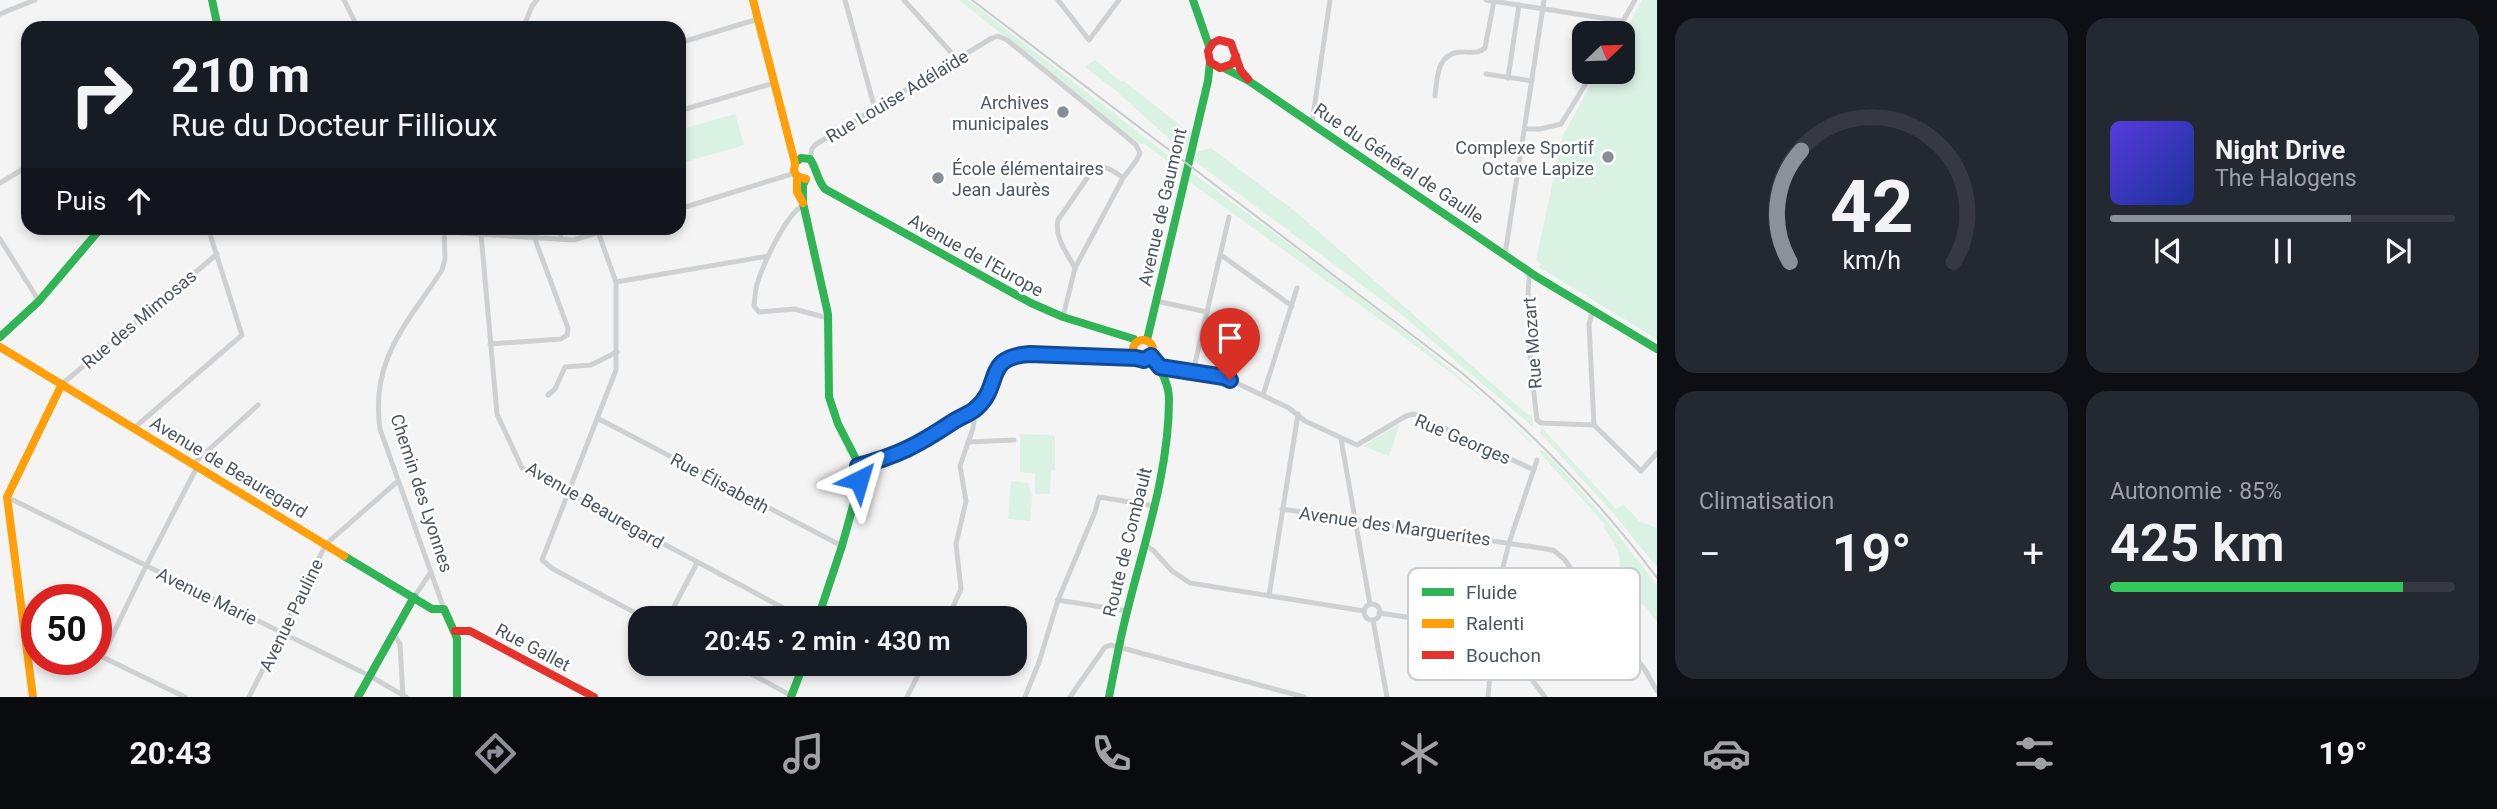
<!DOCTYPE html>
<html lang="fr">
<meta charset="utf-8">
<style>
:root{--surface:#171b24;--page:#242831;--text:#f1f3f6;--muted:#9ea1a6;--line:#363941;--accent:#8c9099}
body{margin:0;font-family:Roboto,sans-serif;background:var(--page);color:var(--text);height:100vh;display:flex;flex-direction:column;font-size:26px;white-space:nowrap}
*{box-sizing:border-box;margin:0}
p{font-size:23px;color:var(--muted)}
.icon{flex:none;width:38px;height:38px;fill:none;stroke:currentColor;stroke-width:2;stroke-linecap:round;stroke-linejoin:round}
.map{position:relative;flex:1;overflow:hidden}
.side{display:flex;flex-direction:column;gap:18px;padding:18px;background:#0d0f14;width:840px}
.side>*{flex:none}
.banner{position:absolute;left:21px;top:21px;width:665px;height:214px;border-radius:21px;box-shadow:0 4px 10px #0003;background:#171b24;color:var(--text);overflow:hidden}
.needle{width:46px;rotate:67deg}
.fabs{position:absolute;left:1572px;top:21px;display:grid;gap:14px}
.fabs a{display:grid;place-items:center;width:63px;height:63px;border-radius:14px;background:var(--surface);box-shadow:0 4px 10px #0003;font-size:35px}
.speed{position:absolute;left:21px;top:584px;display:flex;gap:14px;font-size:35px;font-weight:700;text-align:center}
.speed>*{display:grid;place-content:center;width:91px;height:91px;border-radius:50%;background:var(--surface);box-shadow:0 4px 10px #0003;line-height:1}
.speed .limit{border:10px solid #d22;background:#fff;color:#111}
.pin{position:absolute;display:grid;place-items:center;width:60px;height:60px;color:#fff;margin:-72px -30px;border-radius:50% 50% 50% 0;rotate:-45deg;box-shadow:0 0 7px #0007}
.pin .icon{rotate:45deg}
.me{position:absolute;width:77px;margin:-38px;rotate:40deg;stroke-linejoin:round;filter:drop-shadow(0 0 5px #0008)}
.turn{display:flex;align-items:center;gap:24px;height:147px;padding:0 35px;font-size:32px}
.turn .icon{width:91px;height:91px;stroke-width:2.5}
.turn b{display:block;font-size:49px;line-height:60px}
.then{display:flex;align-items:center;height:66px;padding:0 35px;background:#0003;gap:14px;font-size:26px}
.big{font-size:52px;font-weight:600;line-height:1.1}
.side .tile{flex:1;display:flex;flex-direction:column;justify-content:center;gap:10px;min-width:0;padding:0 24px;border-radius:21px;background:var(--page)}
.side .dial{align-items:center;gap:0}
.dial svg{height:182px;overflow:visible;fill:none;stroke:var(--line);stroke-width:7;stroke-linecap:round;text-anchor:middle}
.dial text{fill:var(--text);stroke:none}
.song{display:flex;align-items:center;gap:21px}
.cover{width:84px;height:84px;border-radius:10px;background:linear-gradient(135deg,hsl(250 70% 55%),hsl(230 70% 35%))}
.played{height:7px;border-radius:4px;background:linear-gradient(90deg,var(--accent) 70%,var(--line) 70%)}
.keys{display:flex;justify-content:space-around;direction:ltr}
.heat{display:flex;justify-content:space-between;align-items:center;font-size:38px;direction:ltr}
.charge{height:10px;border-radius:5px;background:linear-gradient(90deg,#34c759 85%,var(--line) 0)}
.side .tiles{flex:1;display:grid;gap:18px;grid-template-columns:repeat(2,1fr)}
.trip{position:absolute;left:628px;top:606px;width:399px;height:70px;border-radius:21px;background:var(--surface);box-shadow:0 4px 10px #0003;font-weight:600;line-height:70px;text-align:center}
.tab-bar{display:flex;height:112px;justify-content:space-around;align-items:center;background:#090b0e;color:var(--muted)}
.tab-bar .icon{width:49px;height:49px}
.tab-bar .on{color:var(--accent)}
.tab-bar b{font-size:32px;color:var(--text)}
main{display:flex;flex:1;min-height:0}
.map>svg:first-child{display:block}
.green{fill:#d9f2e3}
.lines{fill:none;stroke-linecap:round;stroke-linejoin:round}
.street{stroke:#ced0d2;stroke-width:5}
.fast{stroke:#30b455;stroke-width:8}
.slow{stroke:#ff9f0a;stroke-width:8}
.jam{stroke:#e5322d;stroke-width:8}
.rail{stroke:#c9cacc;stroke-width:2}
.route-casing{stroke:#114b97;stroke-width:18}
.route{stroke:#1a73e8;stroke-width:12}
.poi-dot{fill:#868d94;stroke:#fff;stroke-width:2.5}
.labels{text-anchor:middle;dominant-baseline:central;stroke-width:5;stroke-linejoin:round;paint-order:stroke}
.street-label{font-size:18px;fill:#4a5661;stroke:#fff}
.poi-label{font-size:18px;fill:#4a5661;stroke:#fff;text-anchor:end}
.key{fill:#fff;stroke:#c9ccd0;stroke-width:2}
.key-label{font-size:19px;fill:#4a5661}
</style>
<main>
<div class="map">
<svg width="1657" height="697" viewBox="0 0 1657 697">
<rect width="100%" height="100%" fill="#f4f4f4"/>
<!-- green -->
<g class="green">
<path d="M 959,0 L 968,0 L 1183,167 L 1181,172 L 1145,144 L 1139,143 L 1113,123 Z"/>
<path d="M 1642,0 L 1657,0 L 1657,339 L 1539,267 L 1541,264 L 1536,260 L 1563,135 L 1598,72 L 1622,72 L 1622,37 Z"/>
<path d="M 1095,60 L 1121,82 L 1124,81 L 1181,126 L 1191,137 L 1185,153 L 1115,90 L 1085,67 Z"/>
<path d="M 735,114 L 744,145 L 679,164 L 679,130 Z"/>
<path d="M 1211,148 L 1296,212 L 1528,415 L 1532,414 L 1533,427 L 1402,315 L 1193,160 L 1195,152 Z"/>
<path d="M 1191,172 C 1307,258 1427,341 1531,441 L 1532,445 L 1491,404 L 1396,331 L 1195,186 L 1189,180 Z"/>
<path d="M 1397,425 L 1399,426 L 1389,456 L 1363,446 Z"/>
<path d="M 1542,428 L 1616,509 L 1624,505 L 1640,522 L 1657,528 L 1657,567 L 1613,513 L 1540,433 Z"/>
<path d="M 1020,434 L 1055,435 L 1055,470 L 1051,471 L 1050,494 L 1035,494 L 1035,473 L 1020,472 Z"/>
<path d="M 1541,449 L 1561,468 L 1607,521 L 1657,585 L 1657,621 L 1655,620 C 1643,600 1638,601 1618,596 C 1619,563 1626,557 1604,528 L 1605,524 L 1540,453 Z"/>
<path d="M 1011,481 L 1028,483 L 1032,497 L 1030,521 L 1008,519 Z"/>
</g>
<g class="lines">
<!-- street -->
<g class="street">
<path d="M 344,0 L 358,28"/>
<path d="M 845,0 L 875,109"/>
<path d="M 904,0 L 957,59"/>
<path d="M 1058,0 L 1089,40 L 1119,0"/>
<path d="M 1486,0 L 1622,21"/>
<path d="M 0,14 L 35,0"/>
<path d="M 523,28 L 532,6 L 537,0"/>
<path d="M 1616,33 L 1635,0"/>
<path d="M 679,43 L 758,19"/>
<path d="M 1486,74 L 1532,81"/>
<path d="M 1508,78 L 1519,5"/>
<path d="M 1435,96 C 1437,75 1438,50 1465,52 C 1473,52 1478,54 1485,48 L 1494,1"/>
<path d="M 679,111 L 774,83"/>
<path d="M 1312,123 L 1330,0"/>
<path d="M 1525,129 L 1540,129 L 1561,124 L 1593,72"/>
<path d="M 810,159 L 812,149 L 815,145 L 992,38 L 998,36 L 1007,40 L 1129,139 L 1136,145 L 1140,153 L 1136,161 L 1123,178 L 1075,268 L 1063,317"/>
<path d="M 0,183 L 28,166"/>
<path d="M 804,205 C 786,213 763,265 757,284 C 755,291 755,299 754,306 L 759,312 L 794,309 L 828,318"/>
<path d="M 679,209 L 795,173"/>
<path d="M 559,228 L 561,239"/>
<path d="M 445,232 L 574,240 L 611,228"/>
<path d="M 598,232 L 616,282 L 616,370 L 542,560 L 553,569 L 645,618"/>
<path d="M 481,234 L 497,414 L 522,468 L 802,618"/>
<path d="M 0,239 L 39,301"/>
<path d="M 1221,255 L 1292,306"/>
<path d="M 1505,255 L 1544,0"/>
<path d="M 1075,268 C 1067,253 1054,237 1058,220 L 1092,171 C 1105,163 1112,170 1123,178"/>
<path d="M 1530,272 C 1524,313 1532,377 1537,420 L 1541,423 L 1594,425"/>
<path d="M 616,282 L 768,256"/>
<path d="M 1156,301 L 1207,312"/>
<path d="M 1593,310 L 1589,324 L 1594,425"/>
<path d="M 490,344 L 561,339 L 567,335 L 568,328 L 536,242 L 536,237"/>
<path d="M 1160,367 L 1224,377 L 1289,408 L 1305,421 L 1357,445 L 1406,416 L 1414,414 L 1534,470"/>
<path d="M 1193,372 L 1229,217"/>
<path d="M 62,384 L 217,254"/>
<path d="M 548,395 L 555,389 L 565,367 L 591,365 L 617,352"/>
<path d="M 1263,395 L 1297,288"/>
<path d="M 599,419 L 842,546"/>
<path d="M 1594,425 L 1641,471 L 1657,453"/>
<path d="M 134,428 L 242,335 L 208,228"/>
<path d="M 1341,439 L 1370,604"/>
<path d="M 968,442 L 1014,440"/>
<path d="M 193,464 L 258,405"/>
<path d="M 7,497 L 370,676 L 406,697"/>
<path d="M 1282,509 L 1553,550 L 1564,559 L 1645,670 L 1657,691"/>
<path d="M 1145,545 L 1153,550 L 1172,571 L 1190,583 L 1364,611"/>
<path d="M 1269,596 L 1298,414"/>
<path d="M 414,597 L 431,572"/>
<path d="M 1058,600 L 1095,512 L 1099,497 L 1155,506"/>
<circle cx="1372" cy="612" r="8"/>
<path d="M 444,609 L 380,429 C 370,359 407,324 442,270 L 445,259 L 444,228"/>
<path d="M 1379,613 L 1494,630 L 1545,697"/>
<path d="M 22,618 L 37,625"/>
<path d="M 668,618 L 697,563"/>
<path d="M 948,618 L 961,589 L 956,544 L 966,501 L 960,466 L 973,428 L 976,409"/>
<path d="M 1373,620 L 1387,697"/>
<path d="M 394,635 L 400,644 L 403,697"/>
<path d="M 96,654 L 185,697"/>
<path d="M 102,657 L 146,566 L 197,467"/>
<path d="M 731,663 L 792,696"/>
<path d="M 249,697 L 326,544 L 398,481"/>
<path d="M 907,697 L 924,663"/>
<path d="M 1025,697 L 1039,662 L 1058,600 L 1127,611"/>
<path d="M 1070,697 L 1105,647 L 1111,645 L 1304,697"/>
<path d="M 1488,697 L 1498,587 L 1509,543 L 1537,460"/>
</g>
<!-- fast -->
<g class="fast">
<path d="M 212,0 L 218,28"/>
<path d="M 1193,0 L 1209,46"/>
<path d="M 1224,68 L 1249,81 L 1537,277 L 1657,349"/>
<path d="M 795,163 L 801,158 L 810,159 C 817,169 817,180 825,189 L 1031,303 L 1063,317 L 1134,339 L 1136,342"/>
<path d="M 806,179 L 803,185 L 803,203 L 828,314 L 829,397 L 838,424 L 856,459 L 859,475 L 858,488 L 842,546 L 818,618"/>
<path d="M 0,337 L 39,301 L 101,228"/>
<path d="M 1147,340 L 1208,81 L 1210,62"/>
<path d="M 858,466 L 906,451 L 976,409 L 986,397 L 999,365 L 1009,357 L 1030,354 L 1136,357"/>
<path d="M 344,556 L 432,609 L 444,609 L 457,638 L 457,697"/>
<path d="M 358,697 L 414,597"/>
<path d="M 791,697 L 804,663"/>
<path d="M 1109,697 C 1115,667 1120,638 1128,608 C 1145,540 1169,471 1169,399 C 1169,384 1160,367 1151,356"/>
</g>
<!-- slow -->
<g class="slow">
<path d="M 753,0 L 795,163 L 794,171 L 797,176 L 806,179"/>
<path d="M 797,176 L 797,192 L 803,203"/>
<circle cx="1143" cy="350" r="10"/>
<path d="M 0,347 L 344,556"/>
<path d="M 33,697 L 7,497 L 62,384"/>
</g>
<!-- jam -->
<g class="jam">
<path d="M 1236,56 L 1232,64 L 1220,68 L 1210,62 L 1208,51 L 1213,43 L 1219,40 L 1231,43 L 1241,71 L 1248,79"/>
<path d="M 455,631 L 470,631 L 594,697"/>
</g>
<!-- rail -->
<path class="rail" d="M 972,0 L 1462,373 C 1534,434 1601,502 1657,578"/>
</g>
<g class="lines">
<defs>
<path id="route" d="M 859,480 L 858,466 C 897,456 918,445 951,423 C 958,418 967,415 974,410 C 1004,387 981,357 1030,354 L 1136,358 L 1144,360 L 1151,356 L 1160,367 L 1224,377 L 1230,380"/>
</defs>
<!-- route casing -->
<use href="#route" class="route-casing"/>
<!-- route -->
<use href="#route" class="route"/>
</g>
<!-- markers -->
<g class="poi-dot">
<circle cx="1063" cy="112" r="7"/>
<circle cx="1608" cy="157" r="7"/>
<circle cx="938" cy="178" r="7"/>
</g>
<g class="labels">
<!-- street labels -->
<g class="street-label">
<text transform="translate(897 96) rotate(-31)">Rue Louise Adélaïde</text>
<text transform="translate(1399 163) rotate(34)">Rue du Général de Gaulle</text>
<text transform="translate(1162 207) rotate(-77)">Avenue de Gaumont</text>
<text transform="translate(976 255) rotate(29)">Avenue de l'Europe</text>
<text transform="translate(139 319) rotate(-40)">Rue des Mimosas</text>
<text transform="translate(1532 343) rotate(-94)">Rue Mozart</text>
<text transform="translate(1463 439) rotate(23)">Rue Georges</text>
<text transform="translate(229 467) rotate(31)">Avenue de Beauregard</text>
<text transform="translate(720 483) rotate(28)">Rue Élisabeth</text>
<text transform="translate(422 493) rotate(72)">Chemin des Lyonnes</text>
<text transform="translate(595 505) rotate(30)">Avenue Beauregard</text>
<text transform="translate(1395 526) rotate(8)">Avenue des Marguerites</text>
<text transform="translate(1127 542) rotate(-76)">Route de Combault</text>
<text transform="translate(207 596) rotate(26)">Avenue Marie</text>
<text transform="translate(291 615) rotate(-64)">Avenue Pauline</text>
<text transform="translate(533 647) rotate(28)">Rue Gallet</text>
</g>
<!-- poi labels -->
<g class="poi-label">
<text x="1049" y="102">Archives<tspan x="1049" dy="21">municipales</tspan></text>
<text x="1594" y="147">Complexe Sportif<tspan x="1594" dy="21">Octave Lapize</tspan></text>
<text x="952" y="168" text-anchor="start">École élémentaires<tspan x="952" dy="21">Jean Jaurès</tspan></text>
</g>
</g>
<!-- legend -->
<rect x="1408" y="568" width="232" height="112" rx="10" class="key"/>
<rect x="1422" y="588" width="32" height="8" fill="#30b455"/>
<rect x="1422" y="619" width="32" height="9" fill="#ff9f0a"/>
<rect x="1422" y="651" width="32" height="8" fill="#e5322d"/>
<g class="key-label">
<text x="1466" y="599">Fluide</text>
<text x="1466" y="630">Ralenti</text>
<text x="1466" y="662">Bouchon</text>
</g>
</svg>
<div class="fabs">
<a><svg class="needle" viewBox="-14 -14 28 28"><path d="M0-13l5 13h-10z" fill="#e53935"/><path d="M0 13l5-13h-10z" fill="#9ea1a6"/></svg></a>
</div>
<div class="speed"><div class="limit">50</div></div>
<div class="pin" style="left:1230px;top:380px;background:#d93025"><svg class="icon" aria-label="arrive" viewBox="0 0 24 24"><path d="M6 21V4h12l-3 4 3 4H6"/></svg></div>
<svg class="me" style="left:859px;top:480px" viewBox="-20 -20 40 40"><path d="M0-17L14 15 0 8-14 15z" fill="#1a73e8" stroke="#fff" stroke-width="4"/></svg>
<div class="trip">20:45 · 2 min · 430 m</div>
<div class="banner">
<div class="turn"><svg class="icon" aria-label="right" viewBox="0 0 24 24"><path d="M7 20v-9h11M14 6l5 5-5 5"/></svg><div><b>210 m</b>Rue du Docteur Fillioux</div></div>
<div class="then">Puis<svg class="icon" aria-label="ahead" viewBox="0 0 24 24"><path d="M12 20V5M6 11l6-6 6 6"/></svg></div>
</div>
</div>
<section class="side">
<div class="tiles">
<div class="tile dial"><svg viewBox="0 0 100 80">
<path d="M14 69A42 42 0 1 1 86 69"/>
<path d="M14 69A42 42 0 0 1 19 20" stroke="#8c9099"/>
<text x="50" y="56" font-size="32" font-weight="700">42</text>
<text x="50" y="72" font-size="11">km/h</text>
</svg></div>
<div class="tile">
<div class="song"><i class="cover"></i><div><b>Night Drive</b><p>The Halogens</p></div></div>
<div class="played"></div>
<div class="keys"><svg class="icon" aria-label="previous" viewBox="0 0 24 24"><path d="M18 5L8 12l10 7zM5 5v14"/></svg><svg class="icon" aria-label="pause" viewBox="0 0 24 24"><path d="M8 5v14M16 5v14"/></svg><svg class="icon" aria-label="next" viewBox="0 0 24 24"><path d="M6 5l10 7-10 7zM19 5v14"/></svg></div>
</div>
<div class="tile"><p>Climatisation</p>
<div class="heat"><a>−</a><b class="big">19°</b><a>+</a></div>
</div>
<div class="tile"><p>Autonomie · 85%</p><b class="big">425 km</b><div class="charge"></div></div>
</div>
</section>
</main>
<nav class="tab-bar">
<b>20:43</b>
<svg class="icon on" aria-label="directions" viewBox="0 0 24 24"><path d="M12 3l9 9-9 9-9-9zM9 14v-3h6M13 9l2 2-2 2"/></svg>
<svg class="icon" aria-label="music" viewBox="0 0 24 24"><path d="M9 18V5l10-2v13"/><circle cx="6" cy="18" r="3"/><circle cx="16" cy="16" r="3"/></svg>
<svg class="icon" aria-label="phone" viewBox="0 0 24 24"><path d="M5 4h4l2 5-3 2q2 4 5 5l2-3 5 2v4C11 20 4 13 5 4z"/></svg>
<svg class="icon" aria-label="climate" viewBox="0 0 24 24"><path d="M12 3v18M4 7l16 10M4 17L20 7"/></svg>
<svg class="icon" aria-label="car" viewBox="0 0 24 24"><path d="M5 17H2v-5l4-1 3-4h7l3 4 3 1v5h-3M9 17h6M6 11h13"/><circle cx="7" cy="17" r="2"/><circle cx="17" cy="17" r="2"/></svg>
<svg class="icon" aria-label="filters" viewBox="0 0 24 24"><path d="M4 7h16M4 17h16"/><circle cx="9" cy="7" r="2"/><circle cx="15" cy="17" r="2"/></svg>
<b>19°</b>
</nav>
